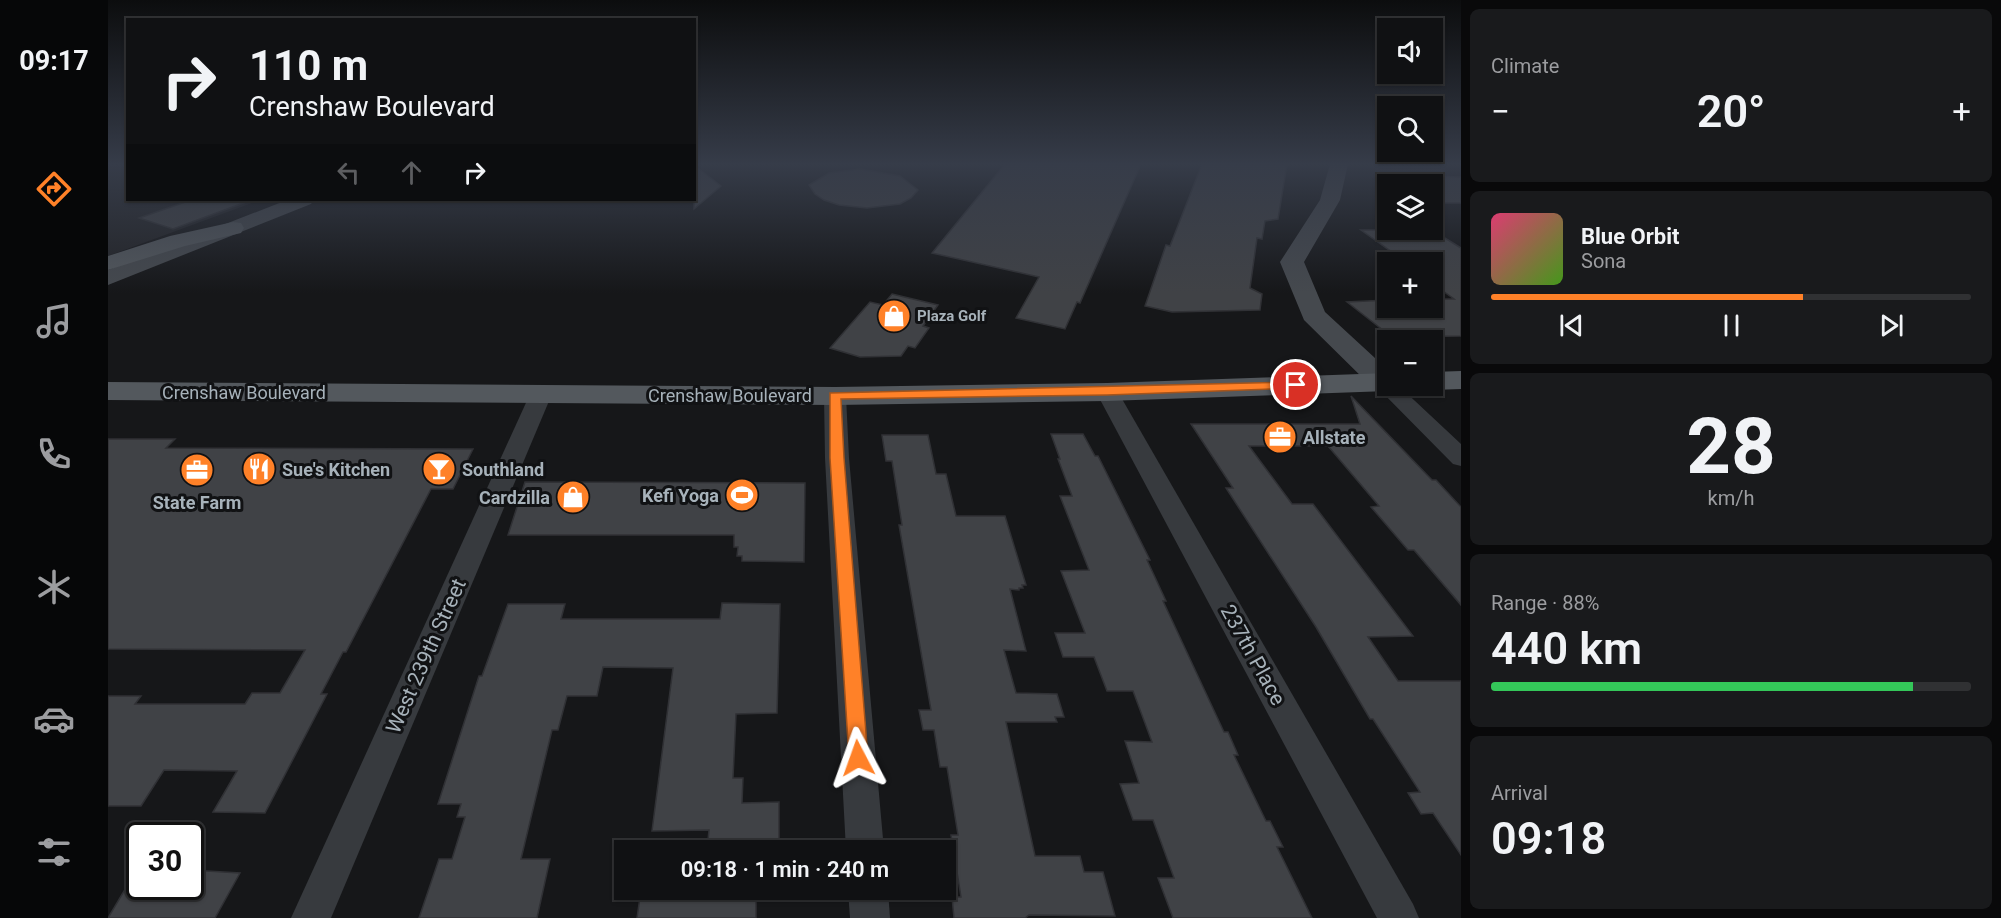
<!DOCTYPE html>
<meta charset="utf-8">
<style>
:root{--surface:#101113;--page:#191a1c;--text:#f1f3f6;--muted:#9c9da0;--line:#303133;--accent:#ff8128}
body{margin:0;font-family:Roboto,sans-serif;background:var(--page);color:var(--text);height:100vh;display:flex;flex-direction:column;font-size:22px;white-space:nowrap}
*{box-sizing:border-box;margin:0}
p{font-size:20px;color:var(--muted)}
.icon{flex:none;width:33px;height:33px;fill:none;stroke:currentColor;stroke-width:2;stroke-linecap:round;stroke-linejoin:round}
.map{position:relative;flex:1;overflow:hidden}
.panel{display:flex;flex-direction:column;gap:9px;padding:9px;background:#09090a;width:540px}
.panel>*{flex:none}
.guide{position:absolute;left:18px;top:18px;width:570px;height:183px;border-radius:0px;box-shadow:0 2px 4px #0004,0 0 0 2px var(--line);background:#101113;color:var(--text);overflow:hidden}
.tools{position:absolute;left:1269px;top:18px;display:grid;gap:12px}
.tools a{display:grid;place-items:center;width:66px;height:66px;border-radius:0px;background:var(--surface);box-shadow:0 2px 4px #0004,0 0 0 2px var(--line);font-size:30px}
.speed{position:absolute;left:18px;top:822px;display:flex;gap:12px;font-size:30px;font-weight:700;text-align:center}
.speed>*{display:grid;place-content:center;width:78px;height:78px;border-radius:50%;background:var(--surface);box-shadow:0 2px 4px #0004,0 0 0 2px var(--line);line-height:1}
.speed .limit{border:3px solid #111;border-radius:9px;background:#fff;color:#111}
.pin{position:absolute;display:grid;place-items:center;width:51px;height:51px;color:#fff;margin:-26px;border:3px solid #fff;border-radius:50%;box-shadow:0 2px 6px #0007}
.me{position:absolute;width:66px;margin:-33px;rotate:356deg;stroke-linejoin:round;filter:drop-shadow(0 0 4px #0008)}
.turn{display:flex;align-items:center;gap:21px;height:126px;padding:0 24px;font-size:27px}
.turn .icon{width:78px;height:78px;stroke-width:2.5}
.turn b{display:block;font-size:42px;line-height:51px}
.lanes{display:flex;align-items:center;height:57px;padding:0 24px;background:#0003;justify-content:center;gap:30px;direction:ltr}
.lanes .off{opacity:.35}
.big{font-size:45px;font-weight:600;line-height:1.1}
.panel .card{flex:1;display:flex;flex-direction:column;justify-content:center;gap:9px;min-width:0;padding:0 21px;border-radius:9px;background:var(--page)}
.panel .dial{align-items:center;gap:0}
.dial b{font-size:78px;line-height:1}
.song{display:flex;align-items:center;gap:18px}
.cover{width:72px;height:72px;border-radius:9px;background:linear-gradient(135deg,hsl(340 70% 55%),hsl(100 70% 35%))}
.played{height:6px;border-radius:3px;background:linear-gradient(90deg,var(--accent) 65%,var(--line) 65%)}
.keys{display:flex;justify-content:space-around;direction:ltr}
.heat{display:flex;justify-content:space-between;align-items:center;font-size:33px;direction:ltr}
.charge{height:9px;border-radius:4px;background:linear-gradient(90deg,#34c759 88%,var(--line) 0)}
.trip{position:absolute;left:506px;top:840px;width:342px;height:60px;border-radius:0px;background:var(--surface);box-shadow:0 2px 4px #0004,0 0 0 2px var(--line);font-weight:600;line-height:60px;text-align:center}
main{display:flex;flex:1;min-height:0}
.dock{display:flex;flex-direction:column;width:108px;justify-content:space-around;align-items:center;background:#060708;color:var(--muted)}
.dock .icon{width:42px;height:42px}
.dock .selected{color:var(--accent)}
.dock b{font-size:27px;color:var(--text)}
.map>svg:first-child{display:block}
.built{fill:#222326}
.building{fill:#404246;stroke:#303135;stroke-width:1.5}
.lines{fill:none;stroke-linecap:round;stroke-linejoin:round}
.street{fill:#373a3e;fill-rule:evenodd}
.secondary{fill:#45494e;fill-rule:evenodd}
.primary{fill:#53585d;fill-rule:evenodd}
.route{fill:#ff8128;stroke:#a6541a;stroke-width:1.5}
.labels{text-anchor:middle;dominant-baseline:central;stroke-width:6;stroke-linejoin:round;paint-order:stroke}
.far-poi-label{font-size:15px;font-weight:bold;fill:#a7b2ba;stroke:#111214;text-anchor:start}
.street-label{font-size:18px;fill:#a7b2ba;stroke:#111214}
.poi-label{font-size:18px;font-weight:bold;fill:#a7b2ba;stroke:#111214;text-anchor:start}
.near-street-label{font-size:21px;fill:#a7b2ba;stroke:#111214}
</style>
<main>
<nav class="dock">
<b>09:17</b>
<svg class="icon selected" aria-label="directions" viewBox="0 0 24 24"><path d="M12 3l9 9-9 9-9-9zM9 14v-3h6M13 9l2 2-2 2"/></svg>
<svg class="icon" aria-label="music" viewBox="0 0 24 24"><path d="M9 18V5l10-2v13"/><circle cx="6" cy="18" r="3"/><circle cx="16" cy="16" r="3"/></svg>
<svg class="icon" aria-label="phone" viewBox="0 0 24 24"><path d="M5 4h4l2 5-3 2q2 4 5 5l2-3 5 2v4C11 20 4 13 5 4z"/></svg>
<svg class="icon" aria-label="climate" viewBox="0 0 24 24"><path d="M12 3v18M4 7l16 10M4 17L20 7"/></svg>
<svg class="icon" aria-label="car" viewBox="0 0 24 24"><path d="M5 17H2v-5l4-1 3-4h7l3 4 3 1v5h-3M9 17h6M6 11h13"/><circle cx="7" cy="17" r="2"/><circle cx="17" cy="17" r="2"/></svg>
<svg class="icon" aria-label="filters" viewBox="0 0 24 24"><path d="M4 7h16M4 17h16"/><circle cx="9" cy="7" r="2"/><circle cx="15" cy="17" r="2"/></svg>
</nav>
<div class="map">
<svg width="1353" height="918" viewBox="0 0 1353 918">
<rect width="100%" height="100%" fill="#161719"/>
<!-- built -->
<path class="built" d="M 0,164 L 19,164 L 20,200 L 152,200 L 0,256 Z"/>
<!-- building -->
<g class="building">
<path d="M 897,164 L 1033,164 L 972,303 L 969,302 L 957,329 L 908,318 L 931,277 L 824,253 Z"/>
<path d="M 1094,164 L 1179,164 L 1170,219 L 1157,221 L 1154,239 L 1149,238 L 1142,288 L 1154,294 L 1152,310 L 1064,312 L 1037,306 L 1058,245 L 1062,246 Z"/>
<path d="M 586,165 L 613,186 L 586,209 Z"/>
<path d="M 752,169 L 792,176 L 810,190 L 803,198 L 792,204 L 759,208 L 731,205 L 716,200 L 707,194 L 701,185 L 721,173 Z"/>
<path d="M 1324,176 L 1353,177 L 1353,203 L 1324,203 Z"/>
<path d="M 83,200 L 137,200 L 138,202 L 65,229 L 31,218 Z"/>
<path d="M 1253,230 L 1324,230 L 1353,248 L 1353,336 L 1293,337 L 1282,329 L 1280,329 L 1280,334 L 1239,302 L 1280,300 L 1280,308 L 1324,308 L 1324,299 L 1346,299 L 1324,283 L 1324,262 L 1298,262 Z"/>
<path d="M 784,294 L 830,305 L 815,326 L 821,328 L 807,348 L 800,346 L 793,356 L 752,357 L 722,348 L 762,302 L 775,305 Z"/>
<path d="M 1243,396 L 1324,480 L 1328,480 L 1353,507 L 1353,605 L 1306,550 L 1300,550 L 1263,507 L 1271,506 L 1220,446 L 1141,446 L 1184,504 L 1205,504 L 1305,636 L 1260,637 L 1290,681 L 1353,681 L 1353,855 L 1325,813 L 1313,814 L 1300,793 L 1312,792 L 1265,719 L 1262,719 L 1208,627 L 1118,488 L 1125,488 L 1083,424 L 1252,424 Z"/>
<path d="M 943,434 L 975,434 L 987,456 L 990,456 L 1042,560 L 1039,560 L 1058,601 L 1055,601 L 1089,674 L 1116,732 L 1120,732 L 1130,755 L 1126,755 L 1158,821 L 1162,821 L 1175,847 L 1169,847 L 1204,918 L 1065,918 L 1050,878 L 1066,878 L 1045,820 L 1025,820 L 1012,784 L 1031,783 L 1017,741 L 1044,742 L 1025,691 L 999,691 L 986,657 L 955,657 L 947,633 L 977,633 L 953,571 L 981,570 L 952,496 L 964,496 L 950,459 L 952,459 Z"/>
<path d="M 774,435 L 820,435 L 828,474 L 838,474 L 848,516 L 897,516 L 918,585 L 914,585 L 915,588 L 911,588 L 911,590 L 902,589 L 918,651 L 896,650 L 908,693 L 949,694 L 956,717 L 947,717 L 949,722 L 898,722 L 927,856 L 972,856 L 976,872 L 995,872 L 1007,916 L 921,915 L 917,918 L 846,918 L 844,897 L 853,897 L 843,835 L 850,835 L 839,767 L 832,767 L 826,730 L 815,730 L 811,710 L 823,710 L 791,525 L 794,525 L 784,461 L 778,461 Z"/>
<path d="M 0,439 L 67,439 L 58,448 L 365,449 L 345,489 L 323,489 L 238,652 L 235,652 L 213,694 L 219,694 L 157,813 L 105,812 L 129,771 L 56,770 L 33,806 L 0,806 L 0,696 L 33,696 L 27,704 L 137,704 L 144,693 L 172,693 L 197,650 L 0,649 Z"/>
<path d="M 417,482 L 697,483 L 696,562 L 634,561 L 634,556 L 629,556 L 630,547 L 626,547 L 626,535 L 400,535 Z"/>
<path d="M 614,603 L 672,604 L 669,713 L 628,714 L 625,778 L 635,778 L 634,803 L 671,802 L 671,846 L 625,847 L 625,840 L 600,840 L 601,830 L 544,831 L 565,668 L 495,667 L 489,696 L 459,696 L 450,730 L 444,730 L 413,859 L 442,859 L 429,918 L 311,918 L 331,859 L 344,859 L 357,817 L 349,817 L 353,804 L 330,804 L 371,676 L 374,676 L 400,604 L 457,604 L 453,619 L 612,619 Z"/>
<path d="M 82,870 L 132,873 L 107,918 L 0,918 L 19,886 L 82,886 Z"/>
<path d="M 533,890 L 648,890 L 648,918 L 529,918 Z"/>
</g>
<g class="lines">
<!-- street -->
<g class="street">
<path d="M 1275,376 L 1280,377 L 1280,386 L 1291,386 L 1353,444 L 1353,466 L 1345,464 L 1268,386 L 1264,382 L 1268,378 Z"/>
<path d="M 999,386 L 1007,387 L 1010,392 L 1305,904 L 1311,918 L 1269,918 L 988,392 L 991,387 Z"/>
<path d="M 433,388 L 441,389 L 444,394 L 223,918 L 183,918 L 422,394 L 425,389 Z"/>
<path d="M 727,389 L 735,391 L 738,396 L 741,458 L 776,850 L 738,850 L 717,458 L 716,396 L 719,391 Z"/>
<path d="M 740,890 L 780,890 L 782,918 L 742,918 Z"/>
</g>
<!-- secondary -->
<g class="secondary">
<path d="M 1222,164 L 1240,164 L 1232,200 L 1196,262 L 1217,312 L 1280,370 L 1280,386 L 1287,386 L 1285,388 L 1275,391 L 1265,388 L 1196,320 L 1172,262 L 1212,200 Z"/>
<path d="M 179,200 L 206,200 L 203,204 L 0,285 L 0,270 Z"/>
</g>
<!-- primary -->
<g class="primary">
<path d="M 125,222 L 133,223 L 136,228 L 133,233 L 77,246 L 0,270 L 0,256 L 62,236 Z"/>
<path d="M 1353,371 L 1353,389 L 1324,390 L 1313,386 L 1324,386 L 1324,372 Z"/>
<path d="M 1280,373 L 1280,386 L 1292,386 L 1290,388 L 1280,391 L 999,401 L 727,405 L 0,400 L 0,382 L 727,387 L 999,383 Z"/>
</g>
</g>
<!-- sky -->
<linearGradient id="sky" x2="0" y2="1"><stop stop-color="#0c0d0e"/><stop offset="0.56" stop-color="#363c49"/><stop offset="1" stop-color="#363c49" stop-opacity="0"/></linearGradient>
<rect width="1353" height="293" fill="url(#sky)"/>
<!-- route -->
<path class="route" d="M 1188,382 L 1194,385 L 1192,388 L 999,395 L 733,399 L 736,458 L 760,758 L 757,764 L 750,767 L 743,764 L 741,758 L 722,458 L 722,393 Z"/>
<!-- icons -->
<defs>
<symbol id="shop-disc" viewBox="-11 -11 22 22"><circle r="9.5" fill="#ff8128" stroke="#111214"/><path d="M-5-2.5h2.3a2.7 3.5 0 0 1 5.4 0H5L5.5 6h-11ZM-1.5-2.5h3a1.5 2.3 0 0 0-3 0Z" fill="#fff"/></symbol>
<symbol id="office-disc" viewBox="-11 -11 22 22"><circle r="9.5" fill="#ff8128" stroke="#111214"/><path d="M-6-3h4V-5.5h4V-3h4V5H-6ZM-1-4.5V-3h2v-1.5ZM-6 0V1H6V0Z" fill="#fff"/></symbol>
<symbol id="restaurant-disc" viewBox="-11 -11 22 22"><circle r="9.5" fill="#ff8128" stroke="#111214"/><path d="M-5-6h1v4h1v-4h1v4h1v-4h1v5L-1.5 .5V6h-2V.5L-5-1ZM5-6V6H3V1.5H1.5Q1.5-4 5-6Z" fill="#fff"/></symbol>
<symbol id="bar-disc" viewBox="-11 -11 22 22"><circle r="9.5" fill="#ff8128" stroke="#111214"/><path d="M-6-5H6L.8 .8V4.5H3.5V6h-7V4.5H-.8V.8Z" fill="#fff"/></symbol>
<symbol id="stadium-disc" viewBox="-11 -11 22 22"><circle r="9.5" fill="#ff8128" stroke="#111214"/><path d="M0-5a6.5 5 0 1 0 0 10a6.5 5 0 1 0 0-10ZM-3.5-1.8h7v3.6h-7Z" fill="#fff"/></symbol>
</defs>
<g fill-rule="evenodd">
<use href="#shop-disc" x="767" y="297" width="38" height="38"/>
<use href="#office-disc" x="1153" y="418" width="38" height="38"/>
<use href="#restaurant-disc" x="132" y="450" width="38" height="38"/>
<use href="#bar-disc" x="312" y="450" width="38" height="38"/>
<use href="#office-disc" x="70" y="451" width="38" height="38"/>
<use href="#stadium-disc" x="615" y="476" width="38" height="38"/>
<use href="#shop-disc" x="446" y="478" width="38" height="38"/>
</g>
<g class="labels">
<!-- far-poi labels -->
<g class="far-poi-label">
<text x="809" y="316">Plaza Golf</text>
</g>
<!-- street labels -->
<g class="street-label">
<text x="136" y="392">Crenshaw Boulevard</text>
<text x="622" y="395">Crenshaw Boulevard</text>
</g>
<!-- poi labels -->
<g class="poi-label">
<text x="1195" y="437">Allstate</text>
<text x="174" y="469">Sue's Kitchen</text>
<text x="354" y="469">Southland</text>
<text x="611" y="495" text-anchor="end">Kefi Yoga</text>
<text x="442" y="497" text-anchor="end">Cardzilla</text>
<text x="89" y="502" text-anchor="middle">State Farm</text>
</g>
<!-- near-street labels -->
<g class="near-street-label">
<text transform="translate(1145 655) rotate(61)">237th Place</text>
<text transform="translate(318 656) rotate(-66)">West 239th Street</text>
</g>
</g>
</svg>
<div class="tools">
<a><svg class="icon" aria-label="sound" viewBox="0 0 24 24"><path d="M4 9h4l5-4v14l-5-4H4zM17 9q2 3 0 6"/></svg></a>
<a><svg class="icon" aria-label="search" viewBox="0 0 24 24"><circle cx="10" cy="10" r="6"/><path d="M15 15l6 6"/></svg></a>
<a><svg class="icon" aria-label="layers" viewBox="0 0 24 24"><path d="M12 4l9 5-9 5-9-5zM3 14l9 5 9-5"/></svg></a>
<a>+</a>
<a>−</a>
</div>
<div class="speed"><div class="limit">30</div></div>
<div class="pin" style="left:1188px;top:385px;background:#d93025"><svg class="icon" aria-label="arrive" viewBox="0 0 24 24"><path d="M6 21V4h12l-3 4 3 4H6"/></svg></div>
<svg class="me" style="left:750px;top:758px" viewBox="-20 -20 40 40"><path d="M0-17L14 15 0 8-14 15z" fill="#ff8128" stroke="#fff" stroke-width="4"/></svg>
<div class="trip">09:18 · 1 min · 240 m</div>
<div class="guide">
<div class="turn"><svg class="icon" aria-label="right" viewBox="0 0 24 24"><path d="M7 20v-9h11M14 6l5 5-5 5"/></svg><div><b>110 m</b>Crenshaw Boulevard</div></div>
<div class="lanes"><svg class="icon off" aria-label="left" viewBox="0 0 24 24"><path d="M17 20v-9H6M10 6l-5 5 5 5"/></svg><svg class="icon off" aria-label="ahead" viewBox="0 0 24 24"><path d="M12 20V5M6 11l6-6 6 6"/></svg><svg class="icon" aria-label="right" viewBox="0 0 24 24"><path d="M7 20v-9h11M14 6l5 5-5 5"/></svg></div>
</div>
</div>
<section class="panel">
<div class="card"><p>Climate</p>
<div class="heat"><a>−</a><b class="big">20°</b><a>+</a></div>
</div>
<div class="card">
<div class="song"><i class="cover"></i><div><b>Blue Orbit</b><p>Sona</p></div></div>
<div class="played"></div>
<div class="keys"><svg class="icon" aria-label="previous" viewBox="0 0 24 24"><path d="M18 5L8 12l10 7zM5 5v14"/></svg><svg class="icon" aria-label="pause" viewBox="0 0 24 24"><path d="M8 5v14M16 5v14"/></svg><svg class="icon" aria-label="next" viewBox="0 0 24 24"><path d="M6 5l10 7-10 7zM19 5v14"/></svg></div>
</div>
<div class="card dial"><b>28</b><p>km/h</p></div>
<div class="card"><p>Range · 88%</p><b class="big">440 km</b><div class="charge"></div></div>
<div class="card"><p>Arrival</p><b class="big">09:18</b></div>
</section>
</main>
